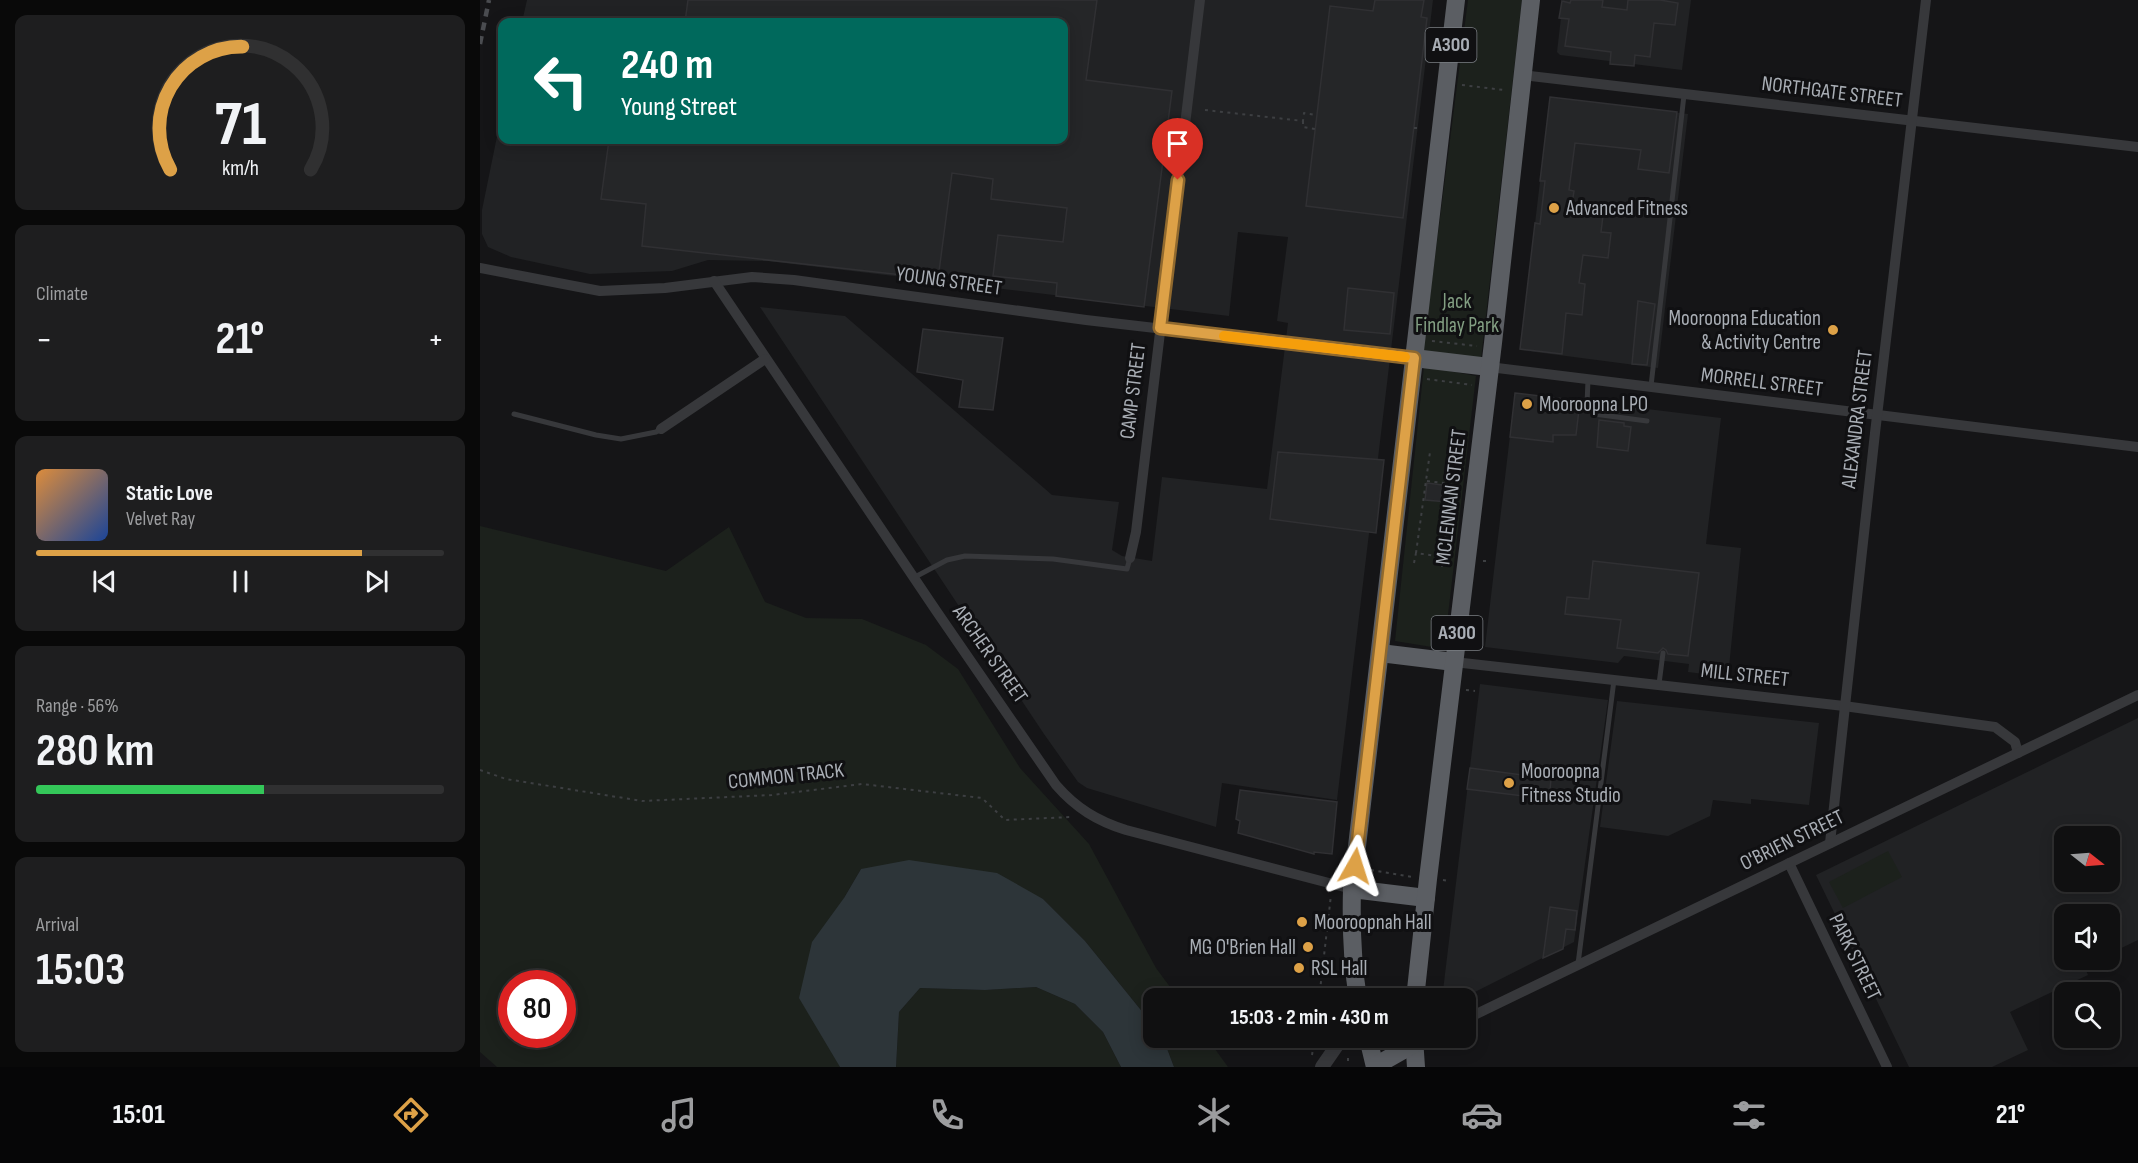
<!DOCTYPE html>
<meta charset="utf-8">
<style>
:root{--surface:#101011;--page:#1e1e1f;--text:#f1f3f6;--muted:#9c9d9f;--line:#303031;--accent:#dda147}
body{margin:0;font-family:"Sofia Sans Condensed",sans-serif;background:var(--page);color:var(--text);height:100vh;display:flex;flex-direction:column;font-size:22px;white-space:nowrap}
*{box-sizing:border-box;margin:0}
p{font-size:20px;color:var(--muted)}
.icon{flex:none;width:33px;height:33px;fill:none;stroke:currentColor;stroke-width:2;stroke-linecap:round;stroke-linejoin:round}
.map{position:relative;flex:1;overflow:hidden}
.drawer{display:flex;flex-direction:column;gap:15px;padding:15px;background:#090909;width:480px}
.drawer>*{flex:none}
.guide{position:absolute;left:18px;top:18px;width:570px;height:126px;border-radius:12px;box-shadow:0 3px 15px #0003,0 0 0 2px var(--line);background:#00695c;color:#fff;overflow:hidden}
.needle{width:39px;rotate:107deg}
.fabs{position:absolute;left:1574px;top:826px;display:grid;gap:12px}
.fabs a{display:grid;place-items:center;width:66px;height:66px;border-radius:12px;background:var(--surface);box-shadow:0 3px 15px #0003,0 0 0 2px var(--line);font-size:30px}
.speed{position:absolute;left:18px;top:970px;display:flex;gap:12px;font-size:30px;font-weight:700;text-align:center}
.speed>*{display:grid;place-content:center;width:78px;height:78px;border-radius:50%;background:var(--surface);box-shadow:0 3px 15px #0003,0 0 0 2px var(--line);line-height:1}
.speed .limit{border:9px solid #d22;background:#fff;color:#111}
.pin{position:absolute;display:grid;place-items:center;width:51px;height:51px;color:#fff;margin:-62px -26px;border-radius:50% 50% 50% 0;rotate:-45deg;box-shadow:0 0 6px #0007}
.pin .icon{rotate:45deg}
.me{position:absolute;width:66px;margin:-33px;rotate:6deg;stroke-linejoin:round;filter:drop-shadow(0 0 4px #0008)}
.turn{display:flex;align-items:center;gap:21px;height:126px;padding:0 24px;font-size:27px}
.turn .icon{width:78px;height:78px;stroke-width:2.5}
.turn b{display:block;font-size:42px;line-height:51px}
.big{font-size:45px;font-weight:700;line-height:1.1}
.drawer .tile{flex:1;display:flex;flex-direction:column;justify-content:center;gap:9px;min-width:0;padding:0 21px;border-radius:12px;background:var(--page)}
.drawer .dial{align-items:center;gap:0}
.dial svg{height:156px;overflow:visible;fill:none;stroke:var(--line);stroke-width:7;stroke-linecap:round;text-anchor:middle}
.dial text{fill:var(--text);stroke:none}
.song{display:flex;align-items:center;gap:18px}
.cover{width:72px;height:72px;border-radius:9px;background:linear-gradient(135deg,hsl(30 70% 55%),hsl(220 70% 35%))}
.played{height:6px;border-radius:3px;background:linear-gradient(90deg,var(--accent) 80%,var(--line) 80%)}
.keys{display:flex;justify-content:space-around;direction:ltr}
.heat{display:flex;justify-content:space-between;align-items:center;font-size:33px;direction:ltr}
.charge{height:9px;border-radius:4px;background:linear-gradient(90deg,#34c759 56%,var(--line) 0)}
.trip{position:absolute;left:663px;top:988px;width:333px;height:60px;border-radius:12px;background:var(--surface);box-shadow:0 3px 15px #0003,0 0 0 2px var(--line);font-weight:700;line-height:60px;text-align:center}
.tabs{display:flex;height:96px;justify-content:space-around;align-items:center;background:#060607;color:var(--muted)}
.tabs .icon{width:42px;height:42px}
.tabs .selected{color:var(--accent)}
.tabs b{font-size:27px;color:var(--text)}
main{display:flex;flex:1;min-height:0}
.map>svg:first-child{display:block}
.built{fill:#212224;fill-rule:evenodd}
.green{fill:#1c211c;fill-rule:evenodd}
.water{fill:#2d3539}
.building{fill:#252628;stroke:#303033;stroke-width:1.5}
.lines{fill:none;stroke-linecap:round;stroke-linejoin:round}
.path{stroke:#3d3f42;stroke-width:2;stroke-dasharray:3 4.5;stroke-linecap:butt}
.service{stroke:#37383b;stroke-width:5}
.minor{stroke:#37383b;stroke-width:10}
.tertiary{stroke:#37383b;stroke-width:14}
.trunk{stroke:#5b5e63;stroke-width:18}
.rail{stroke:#4a4c50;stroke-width:4.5;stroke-dasharray:8 6;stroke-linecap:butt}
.route-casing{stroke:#90692e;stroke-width:15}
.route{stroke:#dda147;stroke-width:10}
.slow{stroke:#f59e0b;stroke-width:10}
.poi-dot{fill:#dda147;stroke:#101012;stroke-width:2}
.labels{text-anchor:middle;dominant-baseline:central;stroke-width:6;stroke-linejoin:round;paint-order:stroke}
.shield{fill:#101012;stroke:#7b7f84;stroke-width:1.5}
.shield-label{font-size:20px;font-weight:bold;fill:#a9aeb5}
.street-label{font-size:21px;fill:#a9aeb5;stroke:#101012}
.poi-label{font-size:21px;fill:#a9aeb5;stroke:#101012;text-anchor:start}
.park-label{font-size:21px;fill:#829e82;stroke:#101012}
</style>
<main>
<section class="drawer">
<div class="tile dial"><svg viewBox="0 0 100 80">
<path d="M14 69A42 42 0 1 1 86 69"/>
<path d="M14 69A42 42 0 0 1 51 6" stroke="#dda147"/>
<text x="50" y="56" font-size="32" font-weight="700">71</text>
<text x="50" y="72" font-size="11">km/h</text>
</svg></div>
<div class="tile"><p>Climate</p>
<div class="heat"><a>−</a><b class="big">21°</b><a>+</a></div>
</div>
<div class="tile">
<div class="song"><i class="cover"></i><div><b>Static Love</b><p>Velvet Ray</p></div></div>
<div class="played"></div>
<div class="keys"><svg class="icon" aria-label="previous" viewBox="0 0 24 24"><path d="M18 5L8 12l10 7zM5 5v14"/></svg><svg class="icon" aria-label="pause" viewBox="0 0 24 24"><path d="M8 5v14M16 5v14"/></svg><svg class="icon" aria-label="next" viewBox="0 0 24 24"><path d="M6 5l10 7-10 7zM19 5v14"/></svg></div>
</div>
<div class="tile"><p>Range · 56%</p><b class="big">280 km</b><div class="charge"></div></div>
<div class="tile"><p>Arrival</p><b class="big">15:03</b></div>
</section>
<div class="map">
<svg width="1658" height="1067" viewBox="0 0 1658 1067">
<rect width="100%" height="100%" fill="#151517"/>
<!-- built -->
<g class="built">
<path d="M 47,0 L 953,0 L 857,800 L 742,783 L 736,827 L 607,788 L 598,782 L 564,734 L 280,307 L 365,316 L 572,495 L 639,502 L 632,550 L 642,556 L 672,561 L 682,477 L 787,489 L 808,323 L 797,321 L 808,237 L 758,232 L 749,316 L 288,261 L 228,260 L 192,271 L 110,274 L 31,257 L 8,247 L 2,234 L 2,210 L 22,112 L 22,140 L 584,140 L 584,22 L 42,22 Z"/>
<path d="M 1083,0 L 1211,0 L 1202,70 L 1080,55 L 1077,52 Z"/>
<path d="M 1070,97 L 1208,114 L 1178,368 L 1040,350 Z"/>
<path d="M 1035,393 L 1241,418 L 1226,544 L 1261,548 L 1248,677 L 1208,672 L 1209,664 L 1144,656 L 1138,663 L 1005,647 Z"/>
<path d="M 1000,684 L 1128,700 L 1094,942 L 981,999 L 962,999 Z"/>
<path d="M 1137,701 L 1339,723 L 1329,805 L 1271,799 L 1271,804 L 1233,800 L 1230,816 L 1188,836 L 1120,827 Z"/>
<path d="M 1658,718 L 1658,940 L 1629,954 L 1629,915 L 1584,915 L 1584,960 L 1616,960 L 1604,966 L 1608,975 L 1530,1012 L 1548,1050 L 1512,1067 L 1429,1067 L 1336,875 ZM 1584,837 L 1629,837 L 1629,882 L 1584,882 Z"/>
</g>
<!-- green -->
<g class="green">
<path d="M 988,0 L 1042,0 L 1001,359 L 943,350 Z"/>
<path d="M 944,366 L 996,376 L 964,649 L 915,641 Z"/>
<path d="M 0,526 L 186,571 L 249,527 L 285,602 L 326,618 L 382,619 L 446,645 L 478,669 L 540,768 L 609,844 L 676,968 L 699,999 L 674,999 L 673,1025 L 605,941 L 563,899 L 381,869 L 364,898 L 358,1062 L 360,1067 L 17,1067 L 0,1052 ZM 32,984 L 82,984 L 82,1035 L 32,1035 Z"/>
<path d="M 1408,851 L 1422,877 L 1363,908 L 1349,882 Z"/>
<path d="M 556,987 L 595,1004 L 623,1032 L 641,1067 L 416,1067 L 419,1012 L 440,988 L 505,990 Z"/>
<path d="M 683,1038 L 727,1038 L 748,1067 L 694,1067 Z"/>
</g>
<!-- water -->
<path class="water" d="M 429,860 L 517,873 L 563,899 L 605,941 L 673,1025 L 674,1038 L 683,1038 L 694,1067 L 641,1067 L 623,1032 L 595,1004 L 556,987 L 505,990 L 440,988 L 419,1012 L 416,1067 L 360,1067 L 319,998 L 332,942 L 364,898 L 381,869 Z"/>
<!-- building -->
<g class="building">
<path d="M 208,0 L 617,0 L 606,80 L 692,91 L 664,307 L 576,296 L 577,283 L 513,276 L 518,235 L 583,242 L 587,208 L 511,199 L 513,179 L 472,173 L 458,279 L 162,246 L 166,204 L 121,199 L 129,140 L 584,140 L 584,22 L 205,22 Z"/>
<path d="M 895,0 L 944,0 L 941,17 L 947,18 L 923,218 L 826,206 L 850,6 L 893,11 Z"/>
<path d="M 1091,0 L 1123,0 L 1122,7 L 1147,10 L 1148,0 L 1180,0 L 1198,3 L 1195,25 L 1174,23 L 1170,57 L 1155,55 L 1154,66 L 1130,64 L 1131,52 L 1085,46 L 1089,19 L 1079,18 L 1082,1 L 1090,3 Z"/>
<path d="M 1070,97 L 1197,112 L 1189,173 L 1158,169 L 1161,150 L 1095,143 L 1089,190 L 1094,191 L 1092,204 L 1124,208 L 1121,232 L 1131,233 L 1128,258 L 1103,255 L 1099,283 L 1105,284 L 1102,315 L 1086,313 L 1082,354 L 1040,349 L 1055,223 L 1060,224 L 1065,181 L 1060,181 Z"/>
<path d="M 868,288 L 914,293 L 910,334 L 864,330 Z"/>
<path d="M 1158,301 L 1175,304 L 1167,365 L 1152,364 Z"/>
<path d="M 443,329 L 523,338 L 513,410 L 479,407 L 483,380 L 437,372 Z"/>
<path d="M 1035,393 L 1100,401 L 1096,435 L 1073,435 L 1073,442 L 1030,437 Z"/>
<path d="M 1119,420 L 1144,423 L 1144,426 L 1151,427 L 1148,451 L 1117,447 Z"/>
<path d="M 798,452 L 904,460 L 896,533 L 790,519 Z"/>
<path d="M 947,483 L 970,486 L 968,502 L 945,500 Z"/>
<path d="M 1113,561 L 1219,573 L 1208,656 L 1188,654 L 1186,650 L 1183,648 L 1178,653 L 1137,648 L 1141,620 L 1085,614 L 1087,597 L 1109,599 Z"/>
<path d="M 990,768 L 1071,779 L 1070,790 L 1044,787 L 1043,796 L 987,789 Z"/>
<path d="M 760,790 L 857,802 L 852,854 L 834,852 L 834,854 L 758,833 L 760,821 L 756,819 Z"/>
<path d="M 1070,907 L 1097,911 L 1095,930 L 1086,929 L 1083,949 L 1063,958 Z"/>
</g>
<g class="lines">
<!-- path -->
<g class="path">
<path d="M 982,85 L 1024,90"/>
<path d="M 725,110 L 823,121 L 824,113 L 836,115"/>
<path d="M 823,121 L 823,127 L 835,129"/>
<path d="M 934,128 L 940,128"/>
<path d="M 952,341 L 997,346"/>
<path d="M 947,379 L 992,385"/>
<path d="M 947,481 L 971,484"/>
<path d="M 936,553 L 950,452"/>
<path d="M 1003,561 L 1009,561"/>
<path d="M 934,563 L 936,553 L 970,558"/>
<path d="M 962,567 L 974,454"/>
<path d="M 986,690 L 995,691"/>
<path d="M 0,770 L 26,779 L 162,801 L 292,795 L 382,784 L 502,798 L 525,820 L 591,817"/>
<path d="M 891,870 L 933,877"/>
<path d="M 963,880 L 970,881"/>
<path d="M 839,999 L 851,895"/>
<path d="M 952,1049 L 954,1038"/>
<path d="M 832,1055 L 835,1038"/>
<path d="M 868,1061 L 868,1054"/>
</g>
<!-- service -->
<g class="service">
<path d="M 1108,380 L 1107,404 L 1114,414 L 1167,421"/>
<path d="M 1171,386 L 1204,95"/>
<path d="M 34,414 L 116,435 L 141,439 L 176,432 L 181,429"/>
<path d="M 435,577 L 467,560 L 485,556 L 573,559 L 647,569 L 650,558"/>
<path d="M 1179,684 L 1183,653"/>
<path d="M 1098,964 L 1134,680"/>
</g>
<!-- minor -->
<g class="minor">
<path d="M 1042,75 L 1658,147"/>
<path d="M 0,268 L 120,291 L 185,288 L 272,277 L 314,280 L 606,320 L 934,358"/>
<path d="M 234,281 L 457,612 L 576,785 C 596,808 617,821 646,830 L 872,889"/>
<path d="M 1009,367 L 1658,447"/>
<path d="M 181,429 L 285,359"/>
<path d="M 650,558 L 656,532 L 720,0"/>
<path d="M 974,662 L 1364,706 L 1515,727 L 1535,742 L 1538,753"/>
<path d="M 1350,843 L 1395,433 L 1446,0"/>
<path d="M 1309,863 L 1407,1067"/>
<path d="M 986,1019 L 1658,695"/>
</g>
<!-- tertiary -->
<path class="tertiary" d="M 842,1067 L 862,1038"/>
<!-- trunk -->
<g class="trunk">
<path d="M 934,358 L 1009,367"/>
<path d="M 900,653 L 974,662"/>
<path d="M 872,889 L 946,898"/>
<path d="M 878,999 C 872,962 871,927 872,889 L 976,0"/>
<path d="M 935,999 L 948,879 L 1013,343 L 1051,0"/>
<path d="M 888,1038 L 895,1067"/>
<path d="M 934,1038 L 936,1067"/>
<path d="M 895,1066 L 934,1044"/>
</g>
<!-- rail -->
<path class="rail" d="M 0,44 L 9,0"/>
</g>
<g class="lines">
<defs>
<path id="route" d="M 698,180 L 680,328 L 934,358 L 875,866"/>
</defs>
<!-- route casing -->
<use href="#route" class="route-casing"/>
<!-- route -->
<use href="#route" class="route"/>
<!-- slow -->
<path class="slow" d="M 744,336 L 925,357"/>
</g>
<!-- markers -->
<g class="poi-dot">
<circle cx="1074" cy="208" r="6"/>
<circle cx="1353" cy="330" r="6"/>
<circle cx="1047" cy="404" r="6"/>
<circle cx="1029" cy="783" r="6"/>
<circle cx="822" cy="922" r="6"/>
<circle cx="828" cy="947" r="6"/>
<circle cx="819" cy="968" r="6"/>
</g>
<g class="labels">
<!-- shield labels -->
<g class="shield">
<rect x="945.5" y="28" width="51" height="34" rx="4.5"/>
<rect x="951.5" y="616" width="51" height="34" rx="4.5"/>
</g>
<g class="shield-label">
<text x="971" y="45">A300</text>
<text x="977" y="633">A300</text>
</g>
<!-- street labels -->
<g class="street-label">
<text transform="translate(1352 92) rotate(7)">NORTHGATE STREET</text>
<text transform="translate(469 281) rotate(8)">YOUNG STREET</text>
<text transform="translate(1282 382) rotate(7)">MORRELL STREET</text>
<text transform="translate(653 391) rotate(-83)">CAMP STREET</text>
<text transform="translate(1377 419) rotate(-83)">ALEXANDRA STREET</text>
<text transform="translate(971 497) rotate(-83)">MCLENNAN STREET</text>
<text transform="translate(510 654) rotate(55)">ARCHER STREET</text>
<text transform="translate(1265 675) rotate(6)">MILL STREET</text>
<text transform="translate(306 776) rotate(-6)">COMMON TRACK</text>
<text transform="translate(1312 840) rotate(-26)">O'BRIEN STREET</text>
<text transform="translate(1375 957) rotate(64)">PARK STREET</text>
</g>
<!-- poi labels -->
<g class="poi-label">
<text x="1086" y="208">Advanced Fitness</text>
<text x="1341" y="318" text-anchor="end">Mooroopna Education<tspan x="1341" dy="24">&amp; Activity Centre</tspan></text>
<text x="1059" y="404">Mooroopna LPO</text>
<text x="1041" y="771">Mooroopna<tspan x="1041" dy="24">Fitness Studio</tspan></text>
<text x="834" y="922">Mooroopnah Hall</text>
<text x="816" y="947" text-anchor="end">MG O'Brien Hall</text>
<text x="831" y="968">RSL Hall</text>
</g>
<!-- park labels -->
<g class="park-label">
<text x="977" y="301">Jack<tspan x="977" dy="24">Findlay Park</tspan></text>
</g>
</g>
</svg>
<div class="fabs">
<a><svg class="needle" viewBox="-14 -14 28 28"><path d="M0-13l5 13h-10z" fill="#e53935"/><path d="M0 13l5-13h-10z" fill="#9c9d9f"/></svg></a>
<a><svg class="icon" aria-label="sound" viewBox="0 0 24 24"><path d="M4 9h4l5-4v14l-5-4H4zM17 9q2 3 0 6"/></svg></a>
<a><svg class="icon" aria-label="search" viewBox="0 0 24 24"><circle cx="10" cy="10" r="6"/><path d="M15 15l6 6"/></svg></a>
</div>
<div class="speed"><div class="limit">80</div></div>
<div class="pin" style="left:698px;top:180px;background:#d93025"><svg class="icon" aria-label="arrive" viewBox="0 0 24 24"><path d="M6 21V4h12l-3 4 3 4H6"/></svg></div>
<svg class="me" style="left:875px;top:866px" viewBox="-20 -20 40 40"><path d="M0-17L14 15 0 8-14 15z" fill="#dda147" stroke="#fff" stroke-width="4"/></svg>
<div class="trip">15:03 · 2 min · 430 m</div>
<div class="guide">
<div class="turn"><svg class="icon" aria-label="left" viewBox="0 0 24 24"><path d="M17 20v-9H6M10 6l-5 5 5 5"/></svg><div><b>240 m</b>Young Street</div></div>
</div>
</div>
</main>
<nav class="tabs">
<b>15:01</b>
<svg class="icon selected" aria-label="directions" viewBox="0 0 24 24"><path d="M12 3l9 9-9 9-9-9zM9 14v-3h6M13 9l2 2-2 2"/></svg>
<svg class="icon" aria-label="music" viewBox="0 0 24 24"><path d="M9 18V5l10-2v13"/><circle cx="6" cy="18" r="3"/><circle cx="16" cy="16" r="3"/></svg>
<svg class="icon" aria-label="phone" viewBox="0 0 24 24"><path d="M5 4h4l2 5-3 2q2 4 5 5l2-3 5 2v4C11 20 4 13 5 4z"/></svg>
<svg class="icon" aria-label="climate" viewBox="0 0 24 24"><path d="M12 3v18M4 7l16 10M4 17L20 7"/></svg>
<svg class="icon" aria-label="car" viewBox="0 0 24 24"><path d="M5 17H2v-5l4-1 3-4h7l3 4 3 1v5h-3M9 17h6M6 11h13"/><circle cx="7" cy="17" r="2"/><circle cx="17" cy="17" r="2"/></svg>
<svg class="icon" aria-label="filters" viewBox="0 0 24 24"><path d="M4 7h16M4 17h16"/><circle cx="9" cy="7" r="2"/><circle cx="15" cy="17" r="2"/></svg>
<b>21°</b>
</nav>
